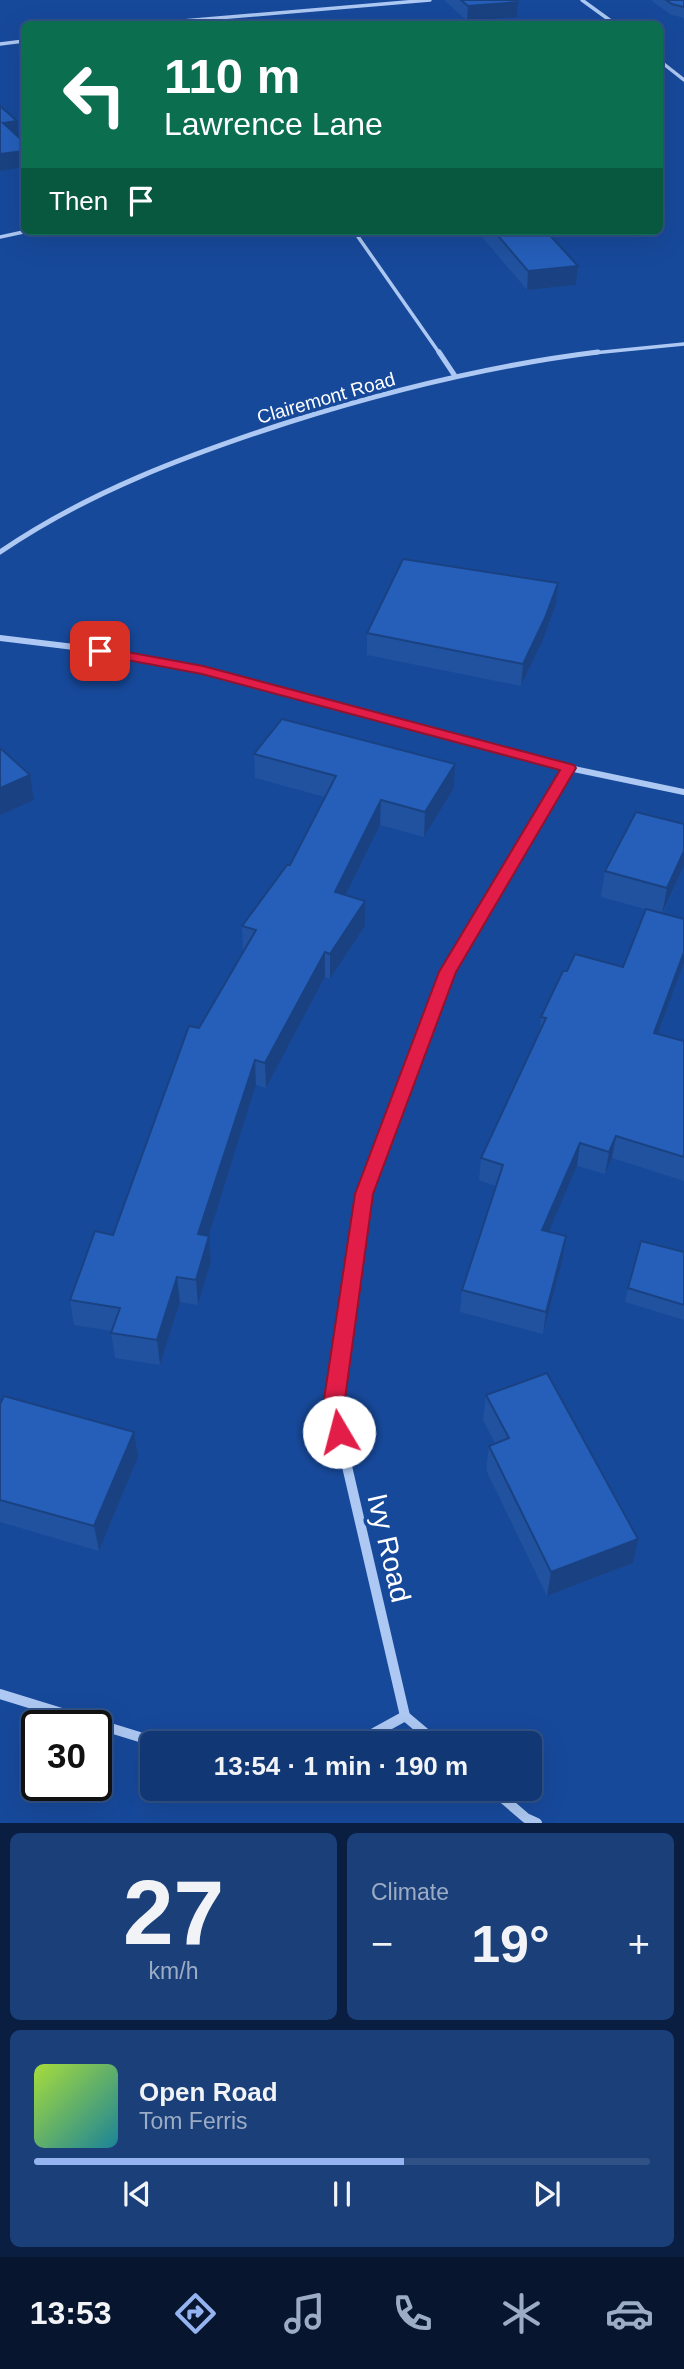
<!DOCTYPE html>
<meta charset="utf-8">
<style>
:root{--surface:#113774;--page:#1a3f79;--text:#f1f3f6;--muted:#9cacc5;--line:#305186;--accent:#95b2f1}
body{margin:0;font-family:Arial,sans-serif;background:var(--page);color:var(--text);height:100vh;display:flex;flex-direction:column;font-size:26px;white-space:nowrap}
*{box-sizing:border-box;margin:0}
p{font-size:23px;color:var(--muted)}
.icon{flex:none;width:38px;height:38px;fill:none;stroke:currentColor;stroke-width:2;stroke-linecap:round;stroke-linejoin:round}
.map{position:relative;height:1823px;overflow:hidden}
.sheet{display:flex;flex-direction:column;gap:10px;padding:10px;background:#091e40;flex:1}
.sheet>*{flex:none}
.top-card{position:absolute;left:21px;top:21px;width:642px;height:214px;border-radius:10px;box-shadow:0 7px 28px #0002,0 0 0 2px var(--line);background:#0b6e4f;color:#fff;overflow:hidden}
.speed{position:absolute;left:21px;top:1710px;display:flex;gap:14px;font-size:35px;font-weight:700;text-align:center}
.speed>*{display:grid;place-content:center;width:91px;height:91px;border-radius:50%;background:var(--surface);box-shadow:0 7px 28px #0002,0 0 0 2px var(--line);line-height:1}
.speed .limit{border:4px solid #111;border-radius:10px;background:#fff;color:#111}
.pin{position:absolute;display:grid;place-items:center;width:60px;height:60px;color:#fff;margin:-30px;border-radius:14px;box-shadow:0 4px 10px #0006}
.me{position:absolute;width:77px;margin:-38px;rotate:352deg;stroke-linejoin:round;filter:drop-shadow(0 0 5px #0008)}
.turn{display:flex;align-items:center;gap:24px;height:147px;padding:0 28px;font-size:32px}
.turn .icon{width:91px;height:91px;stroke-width:2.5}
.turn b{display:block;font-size:49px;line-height:60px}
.then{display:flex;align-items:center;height:66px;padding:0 28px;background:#0003;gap:14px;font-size:26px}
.big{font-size:52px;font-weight:700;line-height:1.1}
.sheet .tile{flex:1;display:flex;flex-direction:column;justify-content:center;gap:10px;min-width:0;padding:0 24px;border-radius:10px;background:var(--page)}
.sheet .dial{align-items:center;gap:0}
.dial b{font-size:91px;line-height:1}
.song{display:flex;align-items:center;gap:21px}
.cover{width:84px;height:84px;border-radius:10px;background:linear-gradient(135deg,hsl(80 70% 55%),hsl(190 70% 35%))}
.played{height:7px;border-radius:4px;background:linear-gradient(90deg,var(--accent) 60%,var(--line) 60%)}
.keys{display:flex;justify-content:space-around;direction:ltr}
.heat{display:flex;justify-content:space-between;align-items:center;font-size:38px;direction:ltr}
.sheet .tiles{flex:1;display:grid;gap:10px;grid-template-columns:1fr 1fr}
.tile:last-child{grid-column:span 2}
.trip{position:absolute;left:140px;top:1731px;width:402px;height:70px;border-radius:10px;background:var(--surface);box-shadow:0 7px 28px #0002,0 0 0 2px var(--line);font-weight:700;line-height:70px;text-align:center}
.menu{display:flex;height:112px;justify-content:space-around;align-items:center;background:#07162e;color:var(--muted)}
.menu .icon{width:49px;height:49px}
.menu .active{color:var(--accent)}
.menu b{font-size:32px;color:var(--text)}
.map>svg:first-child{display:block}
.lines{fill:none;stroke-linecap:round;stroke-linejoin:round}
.minor-far4{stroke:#adc8f2;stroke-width:3.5}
.minor-far3{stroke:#adc8f2;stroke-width:5}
.minor-far2{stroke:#adc8f2;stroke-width:6}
.minor-far1{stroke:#adc8f2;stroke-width:8}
.minor{stroke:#adc8f2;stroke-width:10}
.wall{fill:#2052a0}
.shaded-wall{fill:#1a4282}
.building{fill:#255fba;stroke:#1a4282;stroke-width:2}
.route{fill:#e11d48;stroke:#92132f;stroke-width:2}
.labels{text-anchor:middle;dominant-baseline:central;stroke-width:7;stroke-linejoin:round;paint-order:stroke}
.far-street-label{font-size:19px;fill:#fff;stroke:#17499b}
.near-street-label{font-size:28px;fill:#fff;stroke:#17499b}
</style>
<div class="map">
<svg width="684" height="1823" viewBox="0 0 684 1823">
<rect width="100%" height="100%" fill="#17499b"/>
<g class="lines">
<!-- minor-far4 -->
<g class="minor-far4">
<path d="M 582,0 L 615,24"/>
<path d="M 147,24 L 430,0"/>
<path d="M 0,44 L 24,41"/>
<path d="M 660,61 L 684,80"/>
<path d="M 354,231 L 440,354"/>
<path d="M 0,237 L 28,231"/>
<path d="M 583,354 L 684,344"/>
</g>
<!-- minor-far3 -->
<g class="minor-far3">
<path d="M 439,352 L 455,376"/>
<path d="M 0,552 C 88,492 185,456 286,423 C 387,391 492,365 598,352"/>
</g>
<!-- minor-far2 -->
<g class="minor-far2">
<path d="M 0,638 L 74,647 L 203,670 L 569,768 L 684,792"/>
<path d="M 480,919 L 569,768"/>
</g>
<!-- minor-far1 -->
<path class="minor-far1" d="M 346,1319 L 364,1194 L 448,973 L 481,918"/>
<!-- minor -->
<g class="minor">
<path d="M 346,1317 L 333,1406 L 405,1716"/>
<path d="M 0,1694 L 159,1743"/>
<path d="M 356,1743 L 405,1716 L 437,1743"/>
<path d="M 491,1788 L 526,1818 L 537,1823"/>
</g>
</g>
<!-- wall -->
<g class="wall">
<path d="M 444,0 L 517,0 L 518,2 L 517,17 L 467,21 Z"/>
<path d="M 651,0 L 684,0 L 684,19 L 681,17 L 671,15 Z"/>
<path d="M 477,231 L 546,231 L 578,266 L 576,285 L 527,290 Z"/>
<path d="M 558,583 L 556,605 L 543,640 L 521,686 L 367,655 L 367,633 Z"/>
<path d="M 254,754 L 454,788 L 424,837 L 380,825 L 346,895 L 365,901 L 365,926 L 330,979 L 325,977 L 266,1088 L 256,1085 L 208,1236 L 211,1261 L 198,1305 L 180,1302 L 160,1365 L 115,1358 L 111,1331 L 74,1325 L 70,1300 L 113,1235 L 199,1028 L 243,951 L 242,926 L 290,865 L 325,797 L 255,778 Z"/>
<path d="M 684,824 L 684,866 L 663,914 L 684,919 L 684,963 L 658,1034 L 684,1041 L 684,1181 L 612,1158 L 605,1174 L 577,1166 L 548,1232 L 566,1236 L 563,1258 L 543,1334 L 460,1312 L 462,1290 L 496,1186 L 479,1180 L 481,1158 L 540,1031 L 541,1017 L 567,971 L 623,967 L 656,912 L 601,897 L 605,871 Z"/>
<path d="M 684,1252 L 684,1320 L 625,1302 L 628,1288 Z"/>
<path d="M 486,1395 L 633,1563 L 547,1596 L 486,1470 L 489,1446 L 495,1443 L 483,1420 Z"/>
<path d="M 0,1404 L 138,1457 L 99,1551 L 0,1522 Z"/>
</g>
<!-- shaded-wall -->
<g class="shaded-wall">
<path d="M 518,2 L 517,17 L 467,21 L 468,6 Z"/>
<path d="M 17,121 L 19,136 L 5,139 L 3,123 Z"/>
<path d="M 24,151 L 24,167 L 0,171 L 0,154 Z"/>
<path d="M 578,266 L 576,285 L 527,290 L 528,271 Z"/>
<path d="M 558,583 L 556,605 L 543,640 L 521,686 L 523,664 Z"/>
<path d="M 455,764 L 454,788 L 424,837 L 425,812 Z"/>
<path d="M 30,775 L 34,800 L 0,815 L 0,788 Z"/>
<path d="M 381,800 L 380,825 L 335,917 L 335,892 Z"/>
<path d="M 684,851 L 684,866 L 662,914 L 667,888 Z"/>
<path d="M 365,901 L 365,926 L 330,979 L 330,954 Z"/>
<path d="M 325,952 L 325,977 L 266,1088 L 265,1063 Z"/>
<path d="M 684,952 L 684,963 L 650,1055 L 654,1033 Z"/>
<path d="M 255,1060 L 256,1085 L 201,1260 L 198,1234 Z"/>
<path d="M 616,1136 L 612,1158 L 605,1174 L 609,1152 Z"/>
<path d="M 580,1143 L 577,1166 L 540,1252 L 542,1230 Z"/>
<path d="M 209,1236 L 211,1261 L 198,1305 L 196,1280 Z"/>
<path d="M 566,1236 L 563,1258 L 543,1334 L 546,1312 Z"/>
<path d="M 177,1277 L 180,1302 L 160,1365 L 157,1340 Z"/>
<path d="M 134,1432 L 138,1457 L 99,1551 L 94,1526 Z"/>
<path d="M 638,1539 L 633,1563 L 547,1596 L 551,1572 Z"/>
</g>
<!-- building -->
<g class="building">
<path d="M 461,0 L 517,0 L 518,2 L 468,6 Z"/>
<path d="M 666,0 L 684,0 L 684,7 L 672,4 Z"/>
<path d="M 356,20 L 360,24 L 295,24 Z"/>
<path d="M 0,106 L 17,121 L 3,123 L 24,142 L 24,151 L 0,154 Z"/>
<path d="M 494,231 L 546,231 L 578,266 L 528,271 Z"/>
<path d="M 403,559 L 558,583 L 545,618 L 523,664 L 367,633 Z"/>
<path d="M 282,719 L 455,764 L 425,812 L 381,800 L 335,892 L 365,901 L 330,954 L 325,952 L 265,1063 L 255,1060 L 198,1234 L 209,1236 L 196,1280 L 177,1277 L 157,1340 L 111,1333 L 120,1308 L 70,1300 L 95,1231 L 113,1235 L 189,1026 L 199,1028 L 256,930 L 242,926 L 287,865 L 290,865 L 336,776 L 254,754 Z"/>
<path d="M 0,748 L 30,775 L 0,788 Z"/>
<path d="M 636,812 L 684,824 L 684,851 L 667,888 L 605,871 Z"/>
<path d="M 646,909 L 684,919 L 684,952 L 654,1033 L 684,1041 L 684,1157 L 616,1136 L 609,1152 L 580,1143 L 542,1230 L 566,1236 L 546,1312 L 462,1290 L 503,1165 L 481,1158 L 546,1018 L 541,1017 L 563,971 L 567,971 L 575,954 L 623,967 Z"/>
<path d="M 641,1241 L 684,1252 L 684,1305 L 628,1288 Z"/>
<path d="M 547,1373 L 638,1539 L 551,1572 L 489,1446 L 509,1438 L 486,1395 Z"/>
<path d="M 4,1396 L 134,1432 L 94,1526 L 0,1500 L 0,1404 Z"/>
</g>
<!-- route -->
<path class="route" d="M 100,647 L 203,666 L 574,765 L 576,768 L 456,972 L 373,1194 L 344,1406 L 350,1432 L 347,1439 L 339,1442 L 332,1439 L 323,1406 L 355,1194 L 439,972 L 560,770 L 202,674 L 95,654 L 95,649 Z"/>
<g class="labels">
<!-- far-street labels -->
<g class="far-street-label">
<text transform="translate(326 398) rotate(-16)">Clairemont Road</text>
</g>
<!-- near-street labels -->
<g class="near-street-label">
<text transform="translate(389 1548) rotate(77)">Ivy Road</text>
</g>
</g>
</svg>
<div class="speed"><div class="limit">30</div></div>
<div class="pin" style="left:100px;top:651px;background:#d93025"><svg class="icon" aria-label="arrive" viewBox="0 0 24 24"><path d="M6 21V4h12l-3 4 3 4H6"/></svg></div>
<svg class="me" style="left:339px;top:1432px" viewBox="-20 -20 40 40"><circle r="19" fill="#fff"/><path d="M0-13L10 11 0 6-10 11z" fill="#e11d48"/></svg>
<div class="trip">13:54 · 1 min · 190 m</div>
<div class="top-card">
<div class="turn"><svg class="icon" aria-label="left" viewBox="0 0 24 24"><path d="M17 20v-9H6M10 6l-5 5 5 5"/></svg><div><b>110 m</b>Lawrence Lane</div></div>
<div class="then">Then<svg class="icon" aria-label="arrive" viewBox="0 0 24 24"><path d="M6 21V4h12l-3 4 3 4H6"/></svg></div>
</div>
</div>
<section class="sheet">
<div class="tiles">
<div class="tile dial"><b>27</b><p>km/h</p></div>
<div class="tile"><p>Climate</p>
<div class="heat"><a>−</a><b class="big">19°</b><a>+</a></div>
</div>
<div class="tile">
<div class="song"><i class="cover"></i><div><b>Open Road</b><p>Tom Ferris</p></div></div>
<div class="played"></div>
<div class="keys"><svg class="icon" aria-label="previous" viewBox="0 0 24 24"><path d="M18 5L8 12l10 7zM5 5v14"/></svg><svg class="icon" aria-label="pause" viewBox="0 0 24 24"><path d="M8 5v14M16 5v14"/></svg><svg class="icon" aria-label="next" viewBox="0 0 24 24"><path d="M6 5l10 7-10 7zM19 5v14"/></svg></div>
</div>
</div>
</section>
<nav class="menu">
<b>13:53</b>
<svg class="icon active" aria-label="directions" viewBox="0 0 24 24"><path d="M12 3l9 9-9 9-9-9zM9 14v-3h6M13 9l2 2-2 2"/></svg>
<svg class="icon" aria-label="music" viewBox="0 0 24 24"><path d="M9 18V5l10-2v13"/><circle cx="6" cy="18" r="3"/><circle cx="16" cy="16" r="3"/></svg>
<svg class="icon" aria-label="phone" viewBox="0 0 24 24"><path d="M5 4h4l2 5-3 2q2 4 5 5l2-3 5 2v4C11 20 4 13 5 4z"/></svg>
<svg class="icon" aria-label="climate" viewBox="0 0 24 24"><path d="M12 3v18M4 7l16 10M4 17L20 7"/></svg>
<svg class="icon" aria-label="car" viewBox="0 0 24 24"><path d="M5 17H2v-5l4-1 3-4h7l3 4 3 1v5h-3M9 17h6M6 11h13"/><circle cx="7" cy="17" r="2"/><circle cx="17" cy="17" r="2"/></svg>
</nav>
